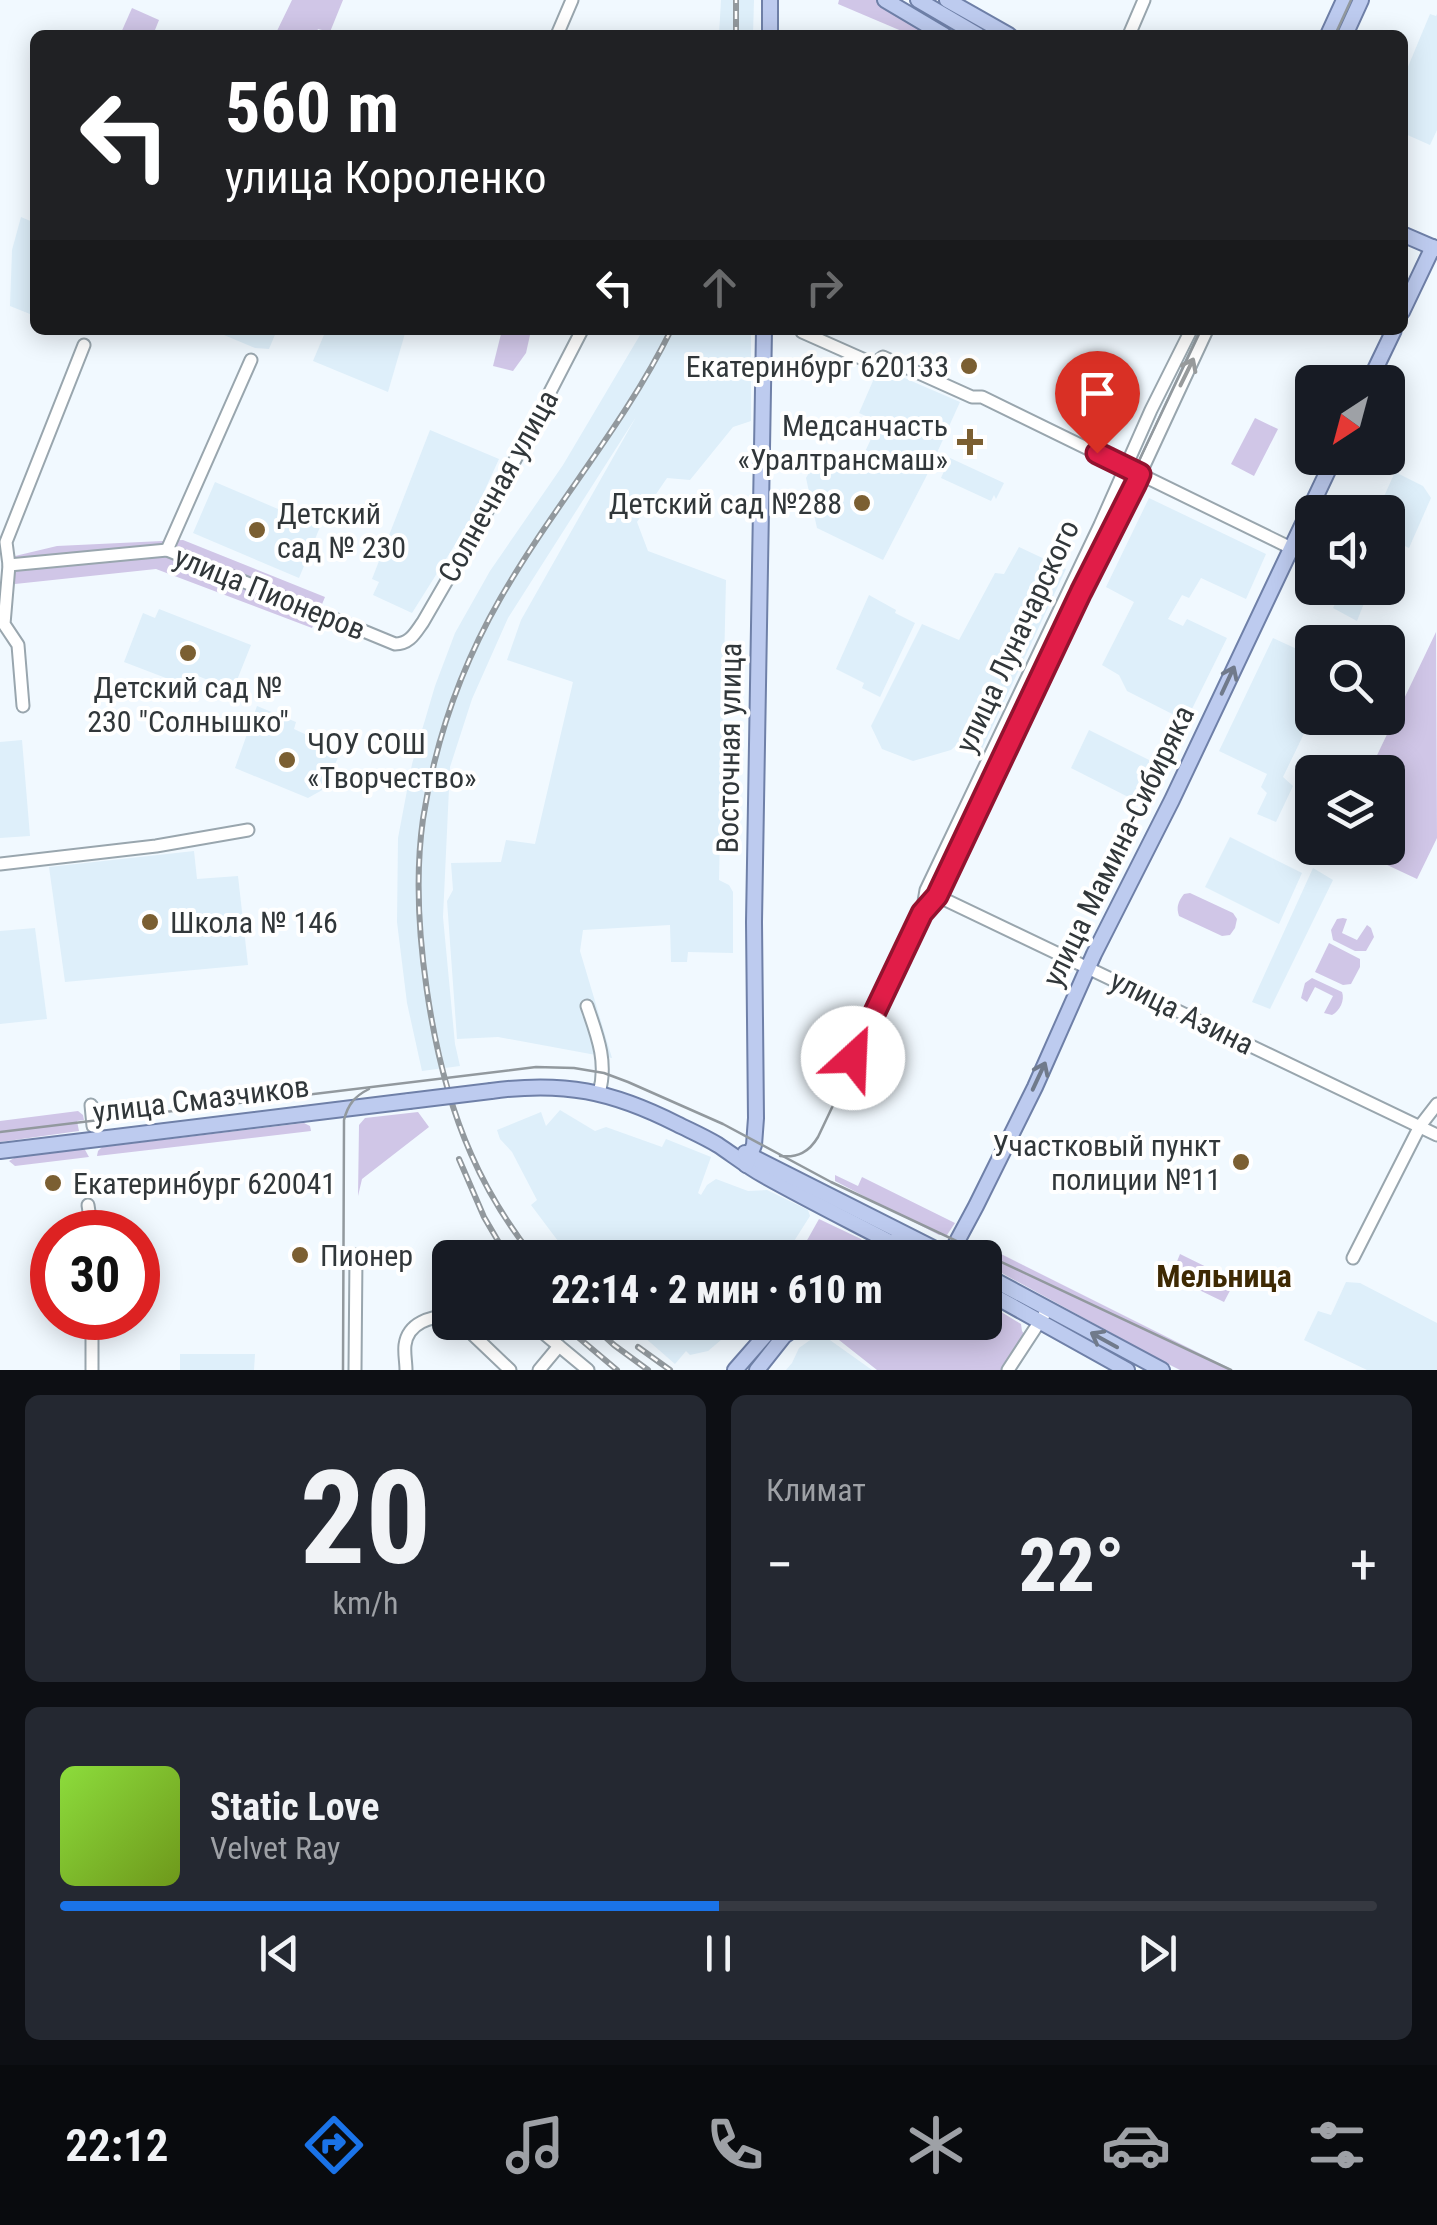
<!DOCTYPE html>
<html lang="ru">
<meta charset="utf-8">
<style>
:root{--surface:#171b24;--page:#242831;--text:#f1f3f6;--muted:#9ea1a6;--line:#363941;--accent:#1a73e8}
body{margin:0;font-family:"Roboto Condensed",sans-serif;background:var(--page);color:var(--text);height:100vh;display:flex;flex-direction:column;font-size:38px;white-space:nowrap}
*{box-sizing:border-box;margin:0}
p{font-size:32px;color:var(--muted)}
.icon{flex:none;width:55px;height:55px;fill:none;stroke:currentColor;stroke-width:2;stroke-linecap:round;stroke-linejoin:round}
.map{position:relative;height:1370px;overflow:hidden}
.side{display:flex;flex-direction:column;gap:25px;padding:25px;background:#0d0f14;flex:1}
.side>*{flex:none}
.top-card{position:absolute;left:30px;top:30px;width:1378px;height:305px;border-radius:15px;box-shadow:0 5px 25px #0003;background:#202124;color:#fff;overflow:hidden}
.needle{width:65px;rotate:216deg}
.tools{position:absolute;left:1295px;top:365px;display:grid;gap:20px}
.tools a{display:grid;place-items:center;width:110px;height:110px;border-radius:15px;background:var(--surface);box-shadow:0 5px 25px #0003;font-size:50px}
.speed{position:absolute;left:30px;top:1210px;display:flex;gap:20px;font-size:50px;font-weight:700;text-align:center}
.speed>*{display:grid;place-content:center;width:130px;height:130px;border-radius:50%;background:var(--surface);box-shadow:0 5px 25px #0003;line-height:1}
.speed .limit{border:15px solid #d22;background:#fff;color:#111}
.pin{position:absolute;display:grid;place-items:center;width:85px;height:85px;color:#fff;margin:-102px -42px;border-radius:50% 50% 50% 0;rotate:-45deg;box-shadow:0 0 10px #0007}
.pin .icon{rotate:45deg}
.me{position:absolute;width:110px;margin:-55px;rotate:25deg;stroke-linejoin:round;filter:drop-shadow(0 0 8px #0008)}
.turn{display:flex;align-items:center;gap:35px;height:210px;padding:0 30px;font-size:45px}
.turn .icon{width:130px;height:130px;stroke-width:2.5}
.turn b{display:block;font-size:70px;line-height:85px}
.lanes{display:flex;align-items:center;height:95px;padding:0 30px;background:#0003;justify-content:center;gap:50px;direction:ltr}
.lanes .off{opacity:.35}
.big{font-size:75px;font-weight:800;line-height:1.1}
.side .tile{flex:1;display:flex;flex-direction:column;justify-content:center;gap:15px;min-width:0;padding:0 35px;border-radius:15px;background:var(--page)}
.side .dial{align-items:center;gap:0}
.dial b{font-size:130px;line-height:1}
.song{display:flex;align-items:center;gap:30px}
.cover{width:120px;height:120px;border-radius:15px;background:linear-gradient(135deg,hsl(90 70% 55%),hsl(80 70% 35%))}
.played{height:10px;border-radius:5px;background:linear-gradient(90deg,var(--accent) 50%,var(--line) 50%)}
.keys{display:flex;justify-content:space-around;direction:ltr}
.heat{display:flex;justify-content:space-between;align-items:center;font-size:55px;direction:ltr}
.side .tiles{flex:1;display:grid;gap:25px;grid-template-columns:1fr 1fr}
.tile:last-child{grid-column:span 2}
.trip{position:absolute;left:432px;top:1240px;width:570px;height:100px;border-radius:15px;background:var(--surface);box-shadow:0 5px 25px #0003;font-weight:800;line-height:100px;text-align:center}
.menu{display:flex;height:160px;justify-content:space-around;align-items:center;background:#090b0e;color:var(--muted)}
.menu .icon{width:70px;height:70px}
.menu .selected{color:var(--accent)}
.menu b{font-size:45px;color:var(--text)}
.map>svg:first-child{display:block}
.built{fill:#deeffa}
.green{fill:#d0c6e7}
.lines{fill:none;stroke-linecap:round;stroke-linejoin:round}
.minor-casing{stroke:#99a6ae;stroke-width:15}
.major-casing{stroke:#6f80a8;stroke-width:18}
.minor{stroke:#fff;stroke-width:11}
.major{stroke:#bdcbef;stroke-width:14}
.tram{stroke:#92999e;stroke-width:2.5}
.rail-casing{stroke:#92999e;stroke-width:6}
.rail{stroke:#fff;stroke-width:2.5;stroke-dasharray:8;stroke-linecap:butt}
.major-bridge-casing{stroke:#6f80a8;stroke-width:18;stroke-linecap:butt}
.major-bridge{stroke:#bdcbef;stroke-width:14}
.oneway{stroke:#989b9c}
.oneway2{stroke:#707a8b}
.route-casing{stroke:#92132f;stroke-width:25}
.route{stroke:#e11d48;stroke-width:18}
.poi-dot{fill:#7b5f32;stroke:#fff;stroke-width:4}
.labels{text-anchor:middle;dominant-baseline:central;stroke-width:8;stroke-linejoin:round;paint-order:stroke}
.poi-label{font-size:30px;fill:#31373a;stroke:#fff;text-anchor:start}
.street-label{font-size:30px;fill:#31373a;stroke:#fff}
.neighbourhood-label{font-size:32px;font-weight:bold;fill:#3e2903;stroke:#fff}
</style>
<div class="map">
<svg width="1437" height="1370" viewBox="0 0 1437 1370">
<rect width="100%" height="100%" fill="#f1f9ff"/>
<!-- built -->
<g class="built">
<path d="M 721,0 L 754,0 L 753,35 L 719,35 Z"/>
<path d="M 1430,14 L 1436,16 L 1437,14 L 1437,130 L 1430,145 L 1403,133 L 1402,81 Z"/>
<path d="M 21,217 L 35,223 L 35,316 L 10,306 L 12,250 Z"/>
<path d="M 212,330 L 277,330 L 269,349 L 255,348 Z"/>
<path d="M 326,330 L 406,330 L 388,392 L 313,361 Z"/>
<path d="M 643,330 L 751,330 L 751,421 L 733,427 L 690,480 L 667,478 L 637,522 L 648,551 L 726,580 L 719,880 L 729,885 L 733,892 L 733,953 L 688,952 L 687,962 L 671,962 L 670,925 L 583,930 L 580,951 L 612,1058 L 498,1037 L 457,1039 L 447,901 L 453,890 L 451,863 L 501,862 L 506,840 L 535,844 L 573,682 L 507,660 L 521,620 L 636,417 L 508,618 L 472,699 L 450,767 L 443,917 L 455,1044 L 460,1066 L 422,1071 L 407,1003 L 397,922 L 398,838 L 412,764 L 435,686 L 455,633 L 490,571 L 563,465 Z"/>
<path d="M 879,367 L 960,402 L 926,477 L 883,560 L 817,528 L 806,478 L 820,454 L 855,473 L 879,422 L 859,413 Z"/>
<path d="M 430,430 L 499,459 L 473,516 L 412,613 L 373,595 L 379,582 L 372,579 Z"/>
<path d="M 950,458 L 1004,483 L 996,499 L 994,495 L 991,501 L 941,478 Z"/>
<path d="M 1395,472 L 1423,486 L 1431,498 L 1409,548 L 1388,538 L 1388,512 L 1377,512 Z"/>
<path d="M 215,482 L 320,527 L 299,578 L 193,533 Z"/>
<path d="M 1149,498 L 1266,554 L 1246,599 L 1201,578 L 1189,598 L 1182,595 L 1168,619 L 1183,626 L 1187,619 L 1227,638 L 1186,721 L 1127,691 L 1119,675 L 1102,665 L 1134,602 L 1106,587 Z"/>
<path d="M 1019,547 L 1066,569 L 982,749 L 962,740 L 951,750 L 913,761 L 882,749 L 871,726 L 922,624 L 959,640 L 995,573 L 1004,574 Z"/>
<path d="M 1343,588 L 1370,588 L 1357,621 L 1333,608 Z"/>
<path d="M 869,595 L 896,610 L 895,613 L 915,623 L 880,697 L 862,688 L 864,683 L 836,669 Z"/>
<path d="M 159,609 L 251,645 L 233,690 L 198,676 L 192,688 L 124,662 L 143,613 L 155,618 Z"/>
<path d="M 1273,638 L 1312,656 L 1312,717 L 1283,777 L 1293,786 L 1276,822 L 1257,814 L 1267,793 L 1261,787 L 1267,774 L 1219,751 Z"/>
<path d="M 257,706 L 296,722 L 294,729 L 341,751 L 324,789 L 308,798 L 235,768 Z"/>
<path d="M 1089,730 L 1167,769 L 1148,807 L 1071,768 Z"/>
<path d="M 22,740 L 30,836 L 0,838 L 0,742 Z"/>
<path d="M 1230,837 L 1302,873 L 1279,924 L 1205,887 Z"/>
<path d="M 194,851 L 197,879 L 238,876 L 248,965 L 65,982 L 49,867 Z"/>
<path d="M 1313,868 L 1333,880 L 1270,1009 L 1252,1002 Z"/>
<path d="M 35,928 L 47,1019 L 0,1024 L 0,931 Z"/>
<path d="M 560,1110 L 595,1131 L 606,1127 L 662,1147 L 666,1139 L 711,1157 L 698,1193 L 701,1195 L 707,1185 L 716,1179 L 748,1191 L 767,1190 L 808,1210 L 810,1216 L 784,1257 L 570,1257 L 531,1205 L 537,1200 L 512,1152 L 500,1139 L 497,1130 L 541,1112 L 546,1126 Z"/>
<path d="M 1346,1282 L 1360,1283 L 1437,1323 L 1437,1370 L 1367,1370 L 1304,1340 L 1318,1311 L 1331,1315 Z"/>
<path d="M 628,1323 L 741,1323 L 708,1351 L 690,1355 L 686,1351 L 675,1364 Z"/>
<path d="M 820,1333 L 872,1370 L 786,1370 L 792,1363 L 799,1348 Z"/>
<path d="M 180,1354 L 255,1354 L 254,1370 L 180,1370 Z"/>
</g>
<!-- green -->
<g class="green">
<path d="M 292,0 L 343,0 L 330,32 L 318,29 L 315,35 L 306,35 L 298,31 L 296,35 L 275,35 Z"/>
<path d="M 839,0 L 876,0 L 937,35 L 911,35 L 838,4 Z"/>
<path d="M 132,8 L 159,20 L 153,35 L 120,35 Z"/>
<path d="M 502,330 L 530,335 L 526,353 L 513,371 L 493,366 Z"/>
<path d="M 1255,418 L 1278,429 L 1254,476 L 1231,464 Z"/>
<path d="M 183,540 L 325,597 L 312,628 L 156,569 L 15,584 L 15,556 L 57,546 Z"/>
<path d="M 1436,632 L 1437,838 L 1417,879 L 1351,848 L 1388,848 L 1388,772 L 1369,772 Z"/>
<path d="M 1190,893 L 1233,913 L 1237,919 L 1235,928 L 1230,935 L 1222,936 L 1179,916 C 1176,907 1178,902 1184,894 Z"/>
<path d="M 1343,918 L 1347,919 L 1342,933 L 1357,940 L 1367,925 L 1371,928 L 1374,937 L 1366,951 L 1355,951 L 1333,940 L 1331,930 L 1337,919 Z"/>
<path d="M 1329,943 L 1360,959 L 1360,967 L 1351,984 L 1343,985 L 1315,972 Z"/>
<path d="M 1312,978 L 1342,992 C 1345,1000 1340,1011 1332,1015 L 1324,1013 L 1333,996 L 1315,987 L 1307,1002 L 1301,998 L 1305,983 Z"/>
<path d="M 78,1111 L 83,1115 L 84,1120 L 77,1121 L 79,1131 L 0,1142 L 0,1121 Z"/>
<path d="M 418,1112 L 429,1127 L 362,1179 L 358,1196 L 359,1125 L 365,1118 Z"/>
<path d="M 304,1123 L 310,1126 L 311,1131 L 97,1156 L 98,1151 L 102,1147 Z"/>
<path d="M 84,1148 L 89,1157 L 15,1166 L 9,1161 L 16,1157 Z"/>
<path d="M 835,1175 L 858,1186 L 862,1177 L 955,1223 L 947,1235 L 939,1235 L 835,1181 Z"/>
<path d="M 819,1219 L 861,1239 L 867,1248 L 862,1257 L 797,1258 Z"/>
<path d="M 977,1242 L 1233,1370 L 1180,1370 L 1164,1362 L 989,1266 L 991,1258 L 975,1249 Z"/>
<path d="M 1180,1254 L 1235,1281 L 1224,1302 L 1195,1288 L 1198,1281 L 1184,1274 L 1181,1279 L 1172,1274 Z"/>
<path d="M 985,1302 L 1021,1324 L 1022,1331 L 1027,1338 L 1007,1370 L 877,1370 L 839,1340 L 820,1329 L 836,1322 L 985,1322 Z"/>
</g>
<g class="lines">
<defs>
<g id="minor">
<path d="M 557,35 L 572,0"/>
<path d="M 1129,35 L 1144,0"/>
<path d="M 802,332 L 874,364 L 883,357 L 972,397 L 982,397 L 1291,548"/>
<path d="M 167,550 L 251,360"/>
<path d="M 9,565 L 167,550 L 395,644 C 410,644 415,633 423,622 L 501,487 L 582,330"/>
<path d="M 23,706 L 18,645 L 4,624 L 9,565 L 6,542 L 84,345"/>
<path d="M 0,864 L 156,846 L 248,830"/>
<path d="M 931,893 L 1437,1135"/>
<path d="M 925,910 L 937,896 L 1088,576 L 1136,483 L 1207,330"/>
<path d="M 587,1006 C 597,1035 608,1062 599,1093"/>
<path d="M 853,1058 L 922,913 L 926,890 L 1100,525 L 1151,410 L 1191,330"/>
<path d="M 91,1105 L 93,1126"/>
<path d="M 88,1205 L 92,1232"/>
<path d="M 1353,1258 L 1420,1126 L 1437,1104"/>
<path d="M 530,1322 L 588,1370"/>
<path d="M 467,1329 L 510,1370"/>
<path d="M 92,1370 L 92,1318"/>
<path d="M 355,1370 L 356,1255"/>
<path d="M 406,1370 C 406,1362 404,1353 405,1345 C 408,1322 431,1317 450,1315"/>
<path d="M 539,1370 L 559,1346"/>
<path d="M 1008,1370 L 1044,1315"/>
</g>
<g id="major">
<path d="M 885,0 L 944,35"/>
<path d="M 918,0 L 978,35"/>
<path d="M 947,0 L 1009,35"/>
<path d="M 770,35 L 770,0"/>
<path d="M 1328,35 L 1344,0"/>
<path d="M 1345,35 L 1361,0"/>
<path d="M 1402,234 L 1437,249"/>
<path d="M 1402,312 L 1433,247"/>
<path d="M 1369,382 L 1394,330"/>
<path d="M 491,1091 C 563,1081 612,1091 677,1124 C 691,1131 705,1137 718,1145 C 733,1155 747,1166 763,1175 C 815,1204 868,1230 920,1258"/>
<path d="M 0,1151 L 409,1101"/>
<path d="M 745,1153 L 949,1256"/>
<path d="M 746,1165 L 754,1145 L 756,1118 L 754,922 L 764,330"/>
<path d="M 870,1258 L 897,1240"/>
<path d="M 939,1258 L 954,1247 L 976,1206 L 1035,1087 L 1094,954 L 1172,800 L 1334,458"/>
<path d="M 985,1275 L 1162,1370"/>
<path d="M 985,1291 L 1127,1370"/>
<path d="M 735,1370 L 777,1322"/>
<path d="M 757,1370 L 784,1336 L 804,1322"/>
</g>
</defs>
<!-- minor casing -->
<use href="#minor" class="minor-casing"/>
<!-- major casing -->
<use href="#major" class="major-casing"/>
<!-- minor -->
<use href="#minor" class="minor"/>
<!-- major -->
<use href="#major" class="major"/>
<!-- tram -->
<g class="tram">
<path d="M 1335,35 L 1351,0"/>
<path d="M 0,1132 L 536,1067 L 574,1068 L 604,1073 L 628,1082 L 723,1124 L 831,1182 L 1231,1370"/>
<path d="M 780,1156 C 798,1158 809,1152 818,1137 L 1201,330"/>
<path d="M 343,1370 L 344,1120 C 348,1104 355,1096 369,1089"/>
</g>
<defs>
<g id="rail">
<path d="M 736,35 L 736,0"/>
<path d="M 459,1159 L 484,1217 L 508,1258"/>
<path d="M 534,1258 C 509,1226 487,1191 471,1154 C 431,1064 409,917 423,819 C 435,741 461,667 500,599 C 553,506 624,426 671,330"/>
<path d="M 560,1322 L 617,1370"/>
<path d="M 589,1322 L 614,1345 L 648,1370"/>
<path d="M 638,1347 L 670,1370"/>
</g>
</defs>
<!-- rail casing -->
<use href="#rail" class="rail-casing"/>
<!-- rail -->
<use href="#rail" class="rail"/>
<defs>
<path id="major-bridge" d="M 409,1101 L 491,1091"/>
</defs>
<!-- major-bridge casing -->
<use href="#major-bridge" class="major-bridge-casing"/>
<!-- major-bridge -->
<use href="#major-bridge" class="major-bridge"/>
</g>
<!-- one-way arrows -->
<defs><path id="oneway-shaft" d="M-6 0H5M1.5-3L5.5 0L1.5 3" fill="none" stroke-width="1.6" stroke-linecap="round" stroke-linejoin="round" transform="scale(2.5)"/></defs>
<use class="oneway" href="#oneway-shaft" transform="translate(1187 372) rotate(-64)"/>
<g class="oneway2">
<use href="#oneway-shaft" transform="translate(1228 680) rotate(-65)"/>
<use href="#oneway-shaft" transform="translate(1039 1076) rotate(-65)"/>
<use href="#oneway-shaft" transform="translate(1104 1340) rotate(-151)"/>
</g>
<g class="lines">
<defs>
<path id="route" d="M 853,1058 L 922,913 L 937,896 L 1081,592 L 1136,483 L 1140,474 L 1097,453"/>
</defs>
<!-- route casing -->
<use href="#route" class="route-casing"/>
<!-- route -->
<use href="#route" class="route"/>
</g>
<!-- markers -->
<g class="poi-dot">
<circle cx="969" cy="366" r="10"/>
<path d="M965 427h10v10h10v10h-10v10h-10v-10h-10v-10h10z"/>
<circle cx="862" cy="503" r="10"/>
<circle cx="257" cy="530" r="10"/>
<circle cx="188" cy="653" r="10"/>
<circle cx="287" cy="760" r="10"/>
<circle cx="150" cy="922" r="10"/>
<circle cx="1241" cy="1162" r="10"/>
<circle cx="53" cy="1183" r="10"/>
<circle cx="300" cy="1255" r="10"/>
</g>
<g class="labels">
<!-- poi labels -->
<g class="poi-label">
<text x="949" y="366" text-anchor="end">Екатеринбург 620133</text>
<text x="948" y="425" text-anchor="end">Медсанчасть<tspan x="948" dy="34">«Уралтрансмаш»</tspan></text>
<text x="842" y="503" text-anchor="end">Детский сад №288</text>
<text x="277" y="513">Детский<tspan x="277" dy="34">сад № 230</tspan></text>
<text x="188" y="687" text-anchor="middle">Детский сад №<tspan x="188" dy="34">230 "Солнышко"</tspan></text>
<text x="307" y="743">ЧОУ СОШ<tspan x="307" dy="34">«Творчество»</tspan></text>
<text x="170" y="922">Школа № 146</text>
<text x="1221" y="1145" text-anchor="end">Участковый пункт<tspan x="1221" dy="34">полиции №11</tspan></text>
<text x="73" y="1183">Екатеринбург 620041</text>
<text x="320" y="1255">Пионер</text>
</g>
<!-- street labels -->
<g class="street-label">
<text transform="translate(498 486) rotate(-61)">Солнечная улица</text>
<text transform="translate(270 593) rotate(22)">улица Пионеров</text>
<text transform="translate(1017 636) rotate(-65)">улица Луначарского</text>
<text transform="translate(729 748) rotate(-89)">Восточная улица</text>
<text transform="translate(1118 846) rotate(-64)">улица Мамина-Сибиряка</text>
<text transform="translate(1182 1012) rotate(26)">улица Азина</text>
<text transform="translate(201 1099) rotate(-7)">улица Смазчиков</text>
</g>
<!-- neighbourhood labels -->
<g class="neighbourhood-label">
<text x="1224" y="1276">Мельница</text>
</g>
</g>
</svg>
<div class="tools">
<a><svg class="needle" viewBox="-14 -14 28 28"><path d="M0-13l5 13h-10z" fill="#e53935"/><path d="M0 13l5-13h-10z" fill="#9ea1a6"/></svg></a>
<a><svg class="icon" aria-label="sound" viewBox="0 0 24 24"><path d="M4 9h4l5-4v14l-5-4H4zM17 9q2 3 0 6"/></svg></a>
<a><svg class="icon" aria-label="search" viewBox="0 0 24 24"><circle cx="10" cy="10" r="6"/><path d="M15 15l6 6"/></svg></a>
<a><svg class="icon" aria-label="layers" viewBox="0 0 24 24"><path d="M12 4l9 5-9 5-9-5zM3 14l9 5 9-5"/></svg></a>
</div>
<div class="speed"><div class="limit">30</div></div>
<div class="pin" style="left:1097px;top:453px;background:#d93025"><svg class="icon" aria-label="arrive" viewBox="0 0 24 24"><path d="M6 21V4h12l-3 4 3 4H6"/></svg></div>
<svg class="me" style="left:853px;top:1058px" viewBox="-20 -20 40 40"><circle r="19" fill="#fff"/><path d="M0-13L10 11 0 6-10 11z" fill="#e11d48"/></svg>
<div class="trip">22:14 · 2 мин · 610 m</div>
<div class="top-card">
<div class="turn"><svg class="icon" aria-label="left" viewBox="0 0 24 24"><path d="M17 20v-9H6M10 6l-5 5 5 5"/></svg><div><b>560 m</b>улица Короленко</div></div>
<div class="lanes"><svg class="icon" aria-label="left" viewBox="0 0 24 24"><path d="M17 20v-9H6M10 6l-5 5 5 5"/></svg><svg class="icon off" aria-label="ahead" viewBox="0 0 24 24"><path d="M12 20V5M6 11l6-6 6 6"/></svg><svg class="icon off" aria-label="right" viewBox="0 0 24 24"><path d="M7 20v-9h11M14 6l5 5-5 5"/></svg></div>
</div>
</div>
<section class="side">
<div class="tiles">
<div class="tile dial"><b>20</b><p>km/h</p></div>
<div class="tile"><p>Климат</p>
<div class="heat"><a>−</a><b class="big">22°</b><a>+</a></div>
</div>
<div class="tile">
<div class="song"><i class="cover"></i><div><b>Static Love</b><p>Velvet Ray</p></div></div>
<div class="played"></div>
<div class="keys"><svg class="icon" aria-label="previous" viewBox="0 0 24 24"><path d="M18 5L8 12l10 7zM5 5v14"/></svg><svg class="icon" aria-label="pause" viewBox="0 0 24 24"><path d="M8 5v14M16 5v14"/></svg><svg class="icon" aria-label="next" viewBox="0 0 24 24"><path d="M6 5l10 7-10 7zM19 5v14"/></svg></div>
</div>
</div>
</section>
<nav class="menu">
<b>22:12</b>
<svg class="icon selected" aria-label="directions" viewBox="0 0 24 24"><path d="M12 3l9 9-9 9-9-9zM9 14v-3h6M13 9l2 2-2 2"/></svg>
<svg class="icon" aria-label="music" viewBox="0 0 24 24"><path d="M9 18V5l10-2v13"/><circle cx="6" cy="18" r="3"/><circle cx="16" cy="16" r="3"/></svg>
<svg class="icon" aria-label="phone" viewBox="0 0 24 24"><path d="M5 4h4l2 5-3 2q2 4 5 5l2-3 5 2v4C11 20 4 13 5 4z"/></svg>
<svg class="icon" aria-label="climate" viewBox="0 0 24 24"><path d="M12 3v18M4 7l16 10M4 17L20 7"/></svg>
<svg class="icon" aria-label="car" viewBox="0 0 24 24"><path d="M5 17H2v-5l4-1 3-4h7l3 4 3 1v5h-3M9 17h6M6 11h13"/><circle cx="7" cy="17" r="2"/><circle cx="17" cy="17" r="2"/></svg>
<svg class="icon" aria-label="filters" viewBox="0 0 24 24"><path d="M4 7h16M4 17h16"/><circle cx="9" cy="7" r="2"/><circle cx="15" cy="17" r="2"/></svg>
</nav>
